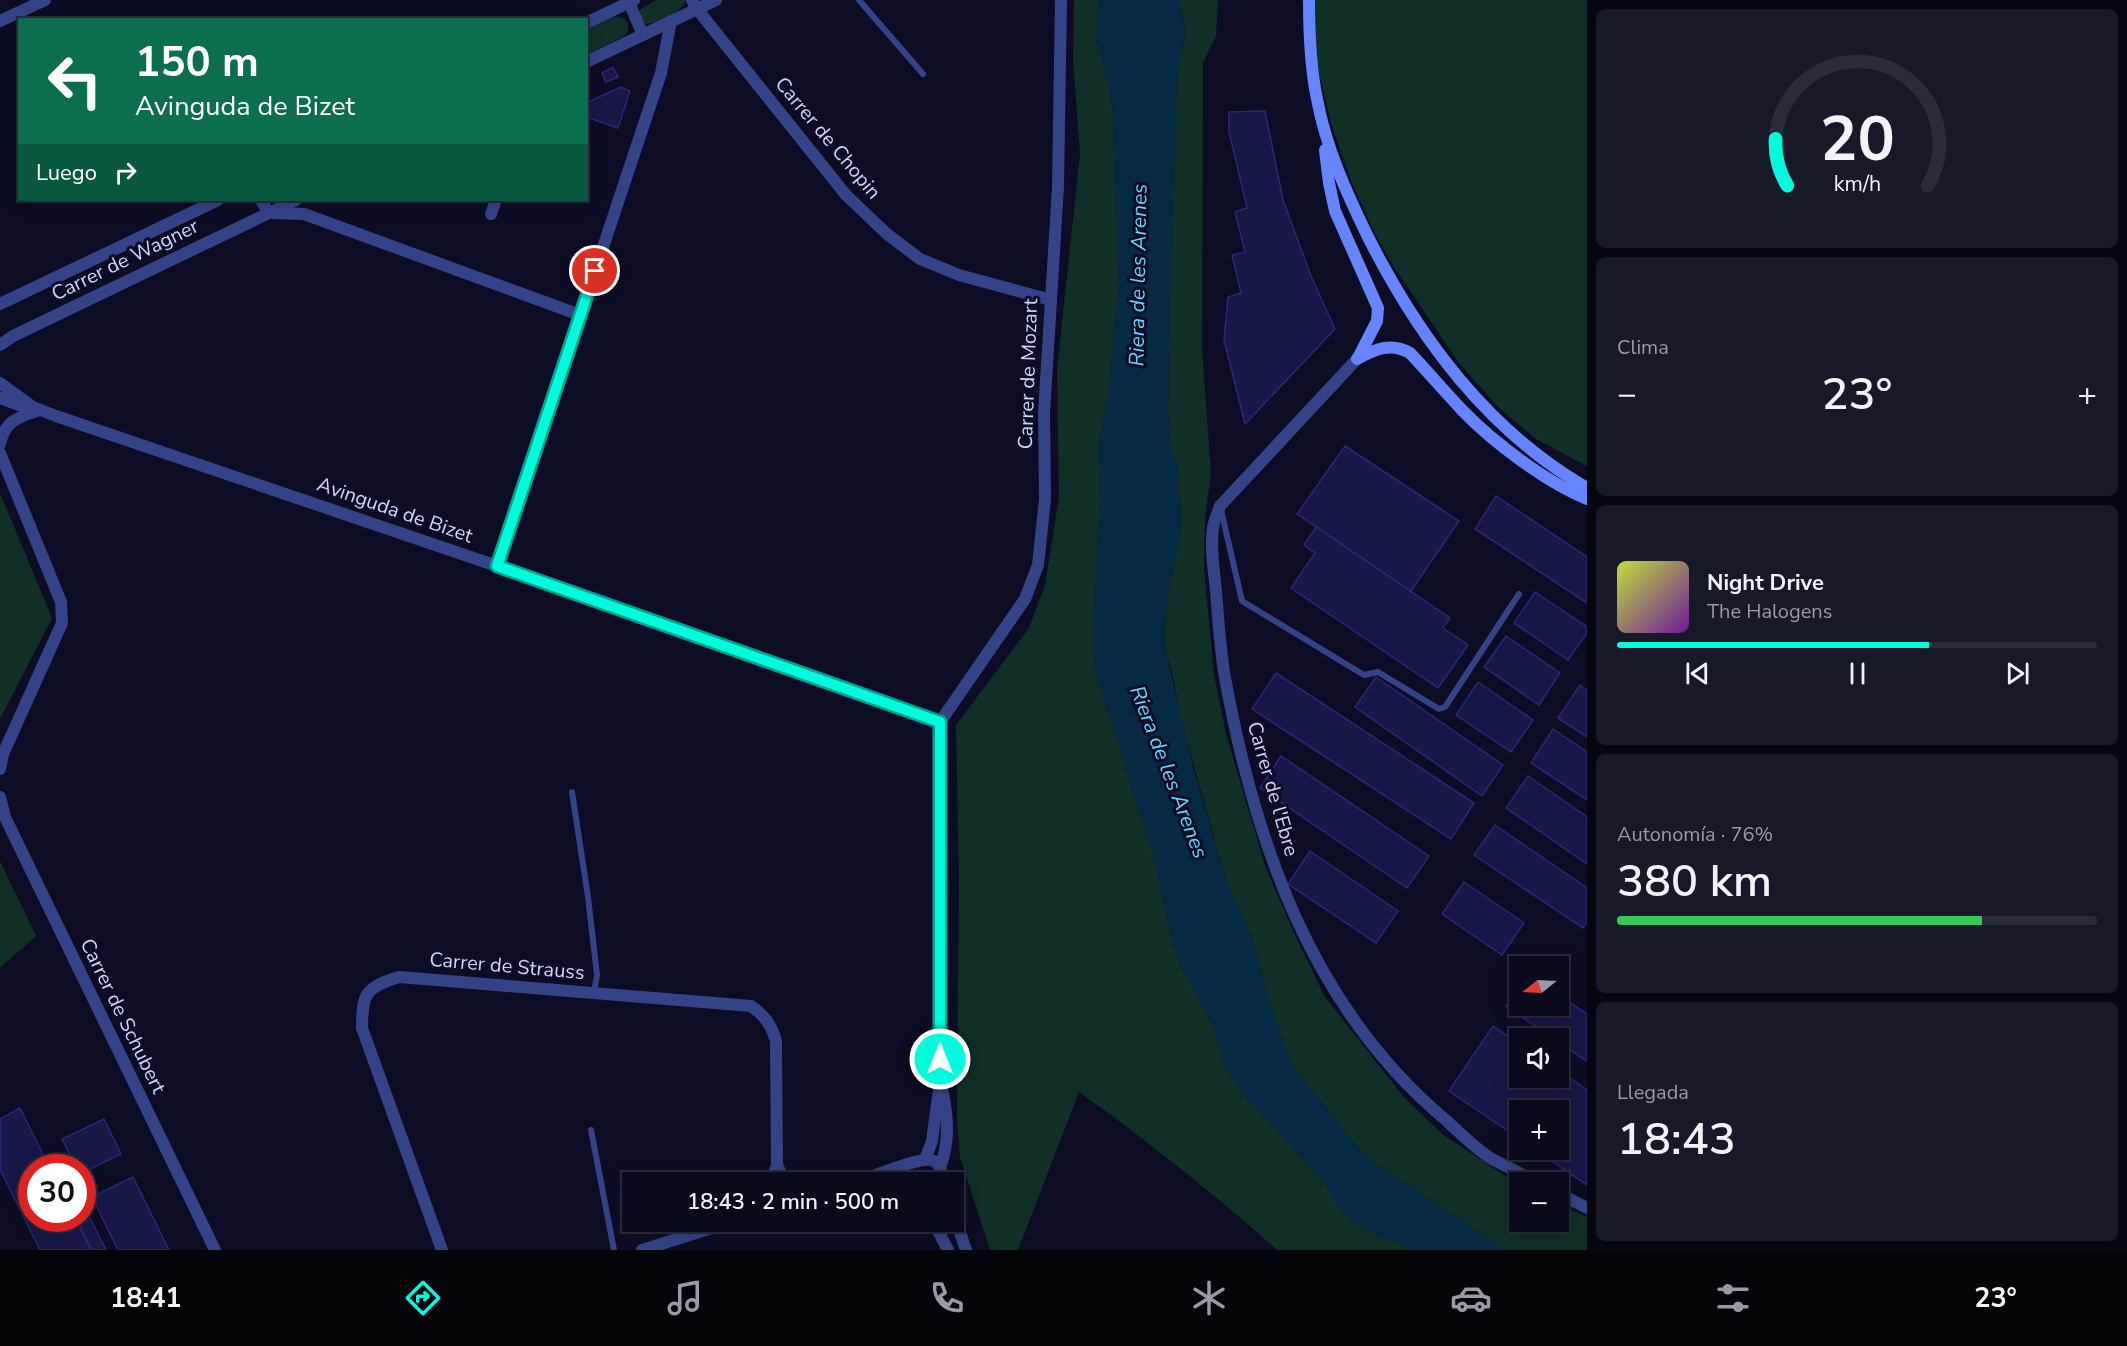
<!DOCTYPE html>
<html lang="es">
<meta charset="utf-8">
<style>
:root{--surface:#090a1b;--page:#171828;--text:#f1f3f6;--muted:#999aa3;--line:#292b3a;--accent:#00fbdd}
body{margin:0;font-family:"Nunito Sans",sans-serif;background:var(--page);color:var(--text);height:100vh;display:flex;flex-direction:column;font-size:22px;white-space:nowrap}
*{box-sizing:border-box;margin:0}
p{font-size:20px;color:var(--muted)}
.icon{flex:none;width:33px;height:33px;fill:none;stroke:currentColor;stroke-width:2;stroke-linecap:round;stroke-linejoin:round}
.map{position:relative;flex:1;overflow:hidden}
.sheet{display:flex;flex-direction:column;gap:9px;padding:9px;background:#05060f;width:540px}
.sheet>*{flex:none}
.guide{position:absolute;left:18px;top:18px;width:570px;height:183px;border-radius:0px;box-shadow:0 3px 15px #0003,0 0 0 2px var(--line);background:#0b6e4f;color:#fff;overflow:hidden}
.needle{width:39px;rotate:252deg}
.fabs{position:absolute;left:1509px;top:956px;display:grid;gap:12px}
.fabs a{display:grid;place-items:center;width:60px;height:60px;border-radius:0px;background:var(--surface);box-shadow:0 3px 15px #0003,0 0 0 2px var(--line);font-size:30px}
.speed{position:absolute;left:18px;top:1154px;display:flex;gap:12px;font-size:30px;font-weight:700;text-align:center}
.speed>*{display:grid;place-content:center;width:78px;height:78px;border-radius:50%;background:var(--surface);box-shadow:0 3px 15px #0003,0 0 0 2px var(--line);line-height:1}
.speed .limit{border:9px solid #d22;background:#fff;color:#111}
.pin{position:absolute;display:grid;place-items:center;width:51px;height:51px;color:#fff;margin:-26px;border:3px solid #fff;border-radius:50%;box-shadow:0 2px 6px #0007}
.me{position:absolute;width:66px;margin:-33px;rotate:0deg;stroke-linejoin:round;filter:drop-shadow(0 0 4px #0008)}
.turn{display:flex;align-items:center;gap:21px;height:126px;padding:0 18px;font-size:27px}
.turn .icon{width:78px;height:78px;stroke-width:2.5}
.turn b{display:block;font-size:42px;line-height:51px}
.then{display:flex;align-items:center;height:57px;padding:0 18px;background:#0003;gap:12px;font-size:22px}
.big{font-size:45px;font-weight:600;line-height:1.1}
.sheet .tile{flex:1;display:flex;flex-direction:column;justify-content:center;gap:9px;min-width:0;padding:0 21px;border-radius:9px;background:var(--page)}
.sheet .dial{align-items:center;gap:0}
.dial svg{height:156px;overflow:visible;fill:none;stroke:var(--line);stroke-width:7;stroke-linecap:round;text-anchor:middle}
.dial text{fill:var(--text);stroke:none}
.song{display:flex;align-items:center;gap:18px}
.cover{width:72px;height:72px;border-radius:9px;background:linear-gradient(135deg,hsl(70 70% 55%),hsl(280 70% 35%))}
.played{height:6px;border-radius:3px;background:linear-gradient(90deg,var(--accent) 65%,var(--line) 65%)}
.keys{display:flex;justify-content:space-around;direction:ltr}
.heat{display:flex;justify-content:space-between;align-items:center;font-size:33px;direction:ltr}
.charge{height:9px;border-radius:4px;background:linear-gradient(90deg,#34c759 76%,var(--line) 0)}
.trip{position:absolute;left:622px;top:1172px;width:342px;height:60px;border-radius:0px;background:var(--surface);box-shadow:0 3px 15px #0003,0 0 0 2px var(--line);font-weight:600;line-height:60px;text-align:center}
.menu{display:flex;height:96px;justify-content:space-around;align-items:center;background:#04040b;color:var(--muted)}
.menu .icon{width:42px;height:42px}
.menu .selected{color:var(--accent)}
.menu b{font-size:27px;color:var(--text)}
main{display:flex;flex:1;min-height:0}
.map>svg:first-child{display:block}
.green{fill:#0f2f27}
.water{fill:#062a44}
.building{fill:#171847;stroke:#272975;stroke-width:1.5}
.lines{fill:none;stroke-linecap:round;stroke-linejoin:round}
.service{stroke:#344387;stroke-width:6}
.minor{stroke:#344387;stroke-width:12}
.secondary{stroke:#6784ff;stroke-width:12}
.route-casing{stroke:#00a390;stroke-width:15}
.route{stroke:#00fbdd;stroke-width:10}
.labels{text-anchor:middle;dominant-baseline:central;stroke-width:6;stroke-linejoin:round;paint-order:stroke}
.street-label{font-size:20px;fill:#d0d5ff;stroke:#0c0d24}
.water-label{font-size:21px;font-style:italic;fill:#5ed8ff;stroke:#0c0d24}
</style>
<main>
<div class="map">
<svg width="1587" height="1250" viewBox="0 0 1587 1250">
<rect width="100%" height="100%" fill="#0c0d24"/>
<!-- green -->
<g class="green">
<path d="M 656,0 L 686,0 C 683,12 657,24 645,24 L 639,13 L 640,10 Z"/>
<path d="M 1074,0 L 1100,0 L 1096,38 L 1109,86 L 1114,122 L 1119,288 L 1109,391 L 1099,443 L 1101,498 L 1093,631 L 1095,669 L 1153,855 L 1172,938 L 1181,967 L 1211,1021 L 1227,1071 L 1247,1098 L 1326,1184 L 1338,1207 L 1352,1221 L 1370,1232 L 1414,1250 L 1277,1250 C 1214,1194 1148,1141 1079,1092 L 1018,1250 L 990,1250 L 960,1157 L 957,1119 L 959,880 L 956,725 L 1029,628 L 1045,585 L 1059,498 L 1057,370 L 1080,154 L 1073,59 Z"/>
<path d="M 1179,0 L 1218,0 L 1216,36 L 1203,63 L 1202,348 L 1211,473 L 1205,518 L 1204,569 L 1214,675 L 1226,734 L 1266,869 L 1296,937 L 1325,997 L 1403,1096 L 1442,1134 L 1519,1185 L 1520,1221 L 1558,1221 L 1559,1205 L 1587,1217 L 1587,1250 L 1505,1250 L 1364,1156 L 1292,1065 L 1276,1024 L 1251,937 L 1227,883 L 1183,728 L 1173,677 L 1165,648 L 1164,631 L 1168,590 L 1179,542 L 1181,515 L 1176,464 L 1170,446 L 1168,409 L 1170,287 L 1177,69 C 1186,38 1188,31 1179,0 Z"/>
<path d="M 1302,0 L 1587,0 L 1587,466 L 1536,439 L 1499,408 L 1458,362 L 1390,261 L 1373,230 L 1351,181 L 1331,123 Z"/>
<path d="M 613,17 C 625,15 632,24 626,35 L 587,55 L 587,29 Z"/>
<path d="M 0,493 L 52,618 L 0,719 Z"/>
<path d="M 0,861 L 36,936 L 0,968 Z"/>
</g>
<!-- water -->
<path class="water" d="M 1100,0 L 1179,0 C 1188,31 1186,38 1177,69 L 1170,287 L 1168,409 L 1170,446 L 1176,464 L 1181,515 L 1179,542 L 1168,590 L 1164,631 L 1165,648 L 1193,767 L 1227,883 L 1251,937 L 1276,1024 L 1292,1065 L 1364,1156 L 1505,1250 L 1414,1250 L 1370,1232 L 1352,1221 L 1338,1207 L 1326,1184 L 1247,1098 L 1227,1071 L 1211,1021 L 1181,967 L 1172,938 L 1153,855 L 1095,669 L 1093,631 L 1101,498 L 1099,443 L 1109,391 L 1119,288 L 1114,122 L 1109,86 L 1096,38 Z"/>
<!-- building -->
<g class="building">
<path d="M 613,67 L 618,77 L 606,82 L 602,73 Z"/>
<path d="M 621,87 L 630,91 L 618,128 L 586,117 L 586,103 Z"/>
<path d="M 1265,111 L 1283,200 L 1311,276 L 1335,329 L 1245,424 L 1224,340 L 1228,297 L 1241,293 L 1232,255 L 1245,252 L 1235,212 L 1247,208 L 1229,132 L 1229,112 Z"/>
<path d="M 1345,446 L 1459,521 L 1411,591 L 1297,514 Z"/>
<path d="M 1496,496 L 1587,557 L 1587,603 L 1475,529 Z"/>
<path d="M 1316,527 L 1450,618 L 1443,628 L 1468,645 L 1438,688 L 1291,588 L 1315,553 L 1304,545 Z"/>
<path d="M 1535,592 L 1587,627 L 1587,633 L 1568,660 L 1514,623 Z"/>
<path d="M 1506,636 L 1560,673 L 1539,705 L 1484,667 Z"/>
<path d="M 1276,673 L 1474,803 L 1451,839 L 1252,709 Z"/>
<path d="M 1376,677 L 1503,765 L 1482,796 L 1355,707 Z"/>
<path d="M 1478,682 L 1533,720 L 1511,752 L 1456,715 Z"/>
<path d="M 1580,685 L 1587,690 L 1587,737 L 1558,718 Z"/>
<path d="M 1553,729 L 1587,752 L 1587,800 L 1531,763 Z"/>
<path d="M 1281,756 L 1429,856 L 1407,888 L 1260,788 Z"/>
<path d="M 1528,776 L 1587,817 L 1587,864 L 1506,808 Z"/>
<path d="M 1495,825 L 1587,888 L 1587,922 L 1583,928 L 1474,855 Z"/>
<path d="M 1310,851 L 1398,911 L 1376,943 L 1288,884 Z"/>
<path d="M 1464,882 L 1524,923 L 1502,955 L 1442,914 Z"/>
<path d="M 1520,985 L 1520,1005 L 1558,1005 L 1558,995 L 1587,1014 L 1587,1061 L 1558,1042 L 1558,1038 L 1552,1038 L 1506,1006 Z"/>
<path d="M 1493,1026 L 1520,1044 L 1520,1077 L 1558,1077 L 1558,1070 L 1587,1090 L 1587,1185 L 1534,1149 L 1558,1149 L 1558,1110 L 1520,1110 L 1520,1139 L 1449,1091 Z"/>
<path d="M 20,1108 L 49,1167 L 32,1167 L 32,1218 L 75,1218 L 91,1250 L 40,1250 L 0,1169 L 0,1119 Z"/>
<path d="M 104,1119 L 121,1154 L 82,1173 L 82,1167 L 76,1167 L 62,1139 Z"/>
<path d="M 133,1177 L 169,1250 L 118,1250 L 92,1197 Z"/>
<path d="M 86,1210 L 106,1250 L 92,1250 L 76,1218 L 82,1218 L 82,1212 Z"/>
</g>
<g class="lines">
<!-- service -->
<g class="service">
<path d="M 859,0 L 923,74"/>
<path d="M 1221,510 L 1242,601 L 1364,675 L 1378,672 L 1439,709 L 1445,707 L 1519,594"/>
<path d="M 572,792 L 588,897 L 597,975 L 594,993"/>
<path d="M 591,1130 L 614,1250"/>
</g>
<!-- minor -->
<g class="minor">
<path d="M 628,0 L 643,35"/>
<path d="M 692,0 L 697,9 L 846,195 L 887,234 L 920,259 L 959,275 L 1051,300"/>
<path d="M 0,21 L 45,0"/>
<path d="M 586,23 L 634,0"/>
<path d="M 586,62 L 716,0"/>
<path d="M 261,200 L 269,213"/>
<path d="M 273,213 L 304,214 L 580,315"/>
<path d="M 491,214 L 496,200"/>
<path d="M 0,304 L 218,200"/>
<path d="M 0,345 L 13,336 L 296,200"/>
<path d="M 1357,359 L 1220,506 C 1218,513 1214,520 1213,528 C 1210,549 1214,570 1216,591 C 1218,618 1220,645 1224,672 C 1254,841 1311,1008 1447,1121 C 1461,1134 1476,1149 1492,1159 C 1507,1167 1522,1174 1536,1182"/>
<path d="M 0,383 L 33,407 L 56,416 L 497,566 L 940,722"/>
<path d="M 0,398 L 25,407"/>
<path d="M 0,444 C 5,420 19,417 40,410"/>
<path d="M 0,453 L 61,602 L 62,623 L 3,754 L 0,769"/>
<path d="M 497,566 L 661,73 L 671,21"/>
<path d="M 940,722 L 1025,599 L 1038,565 L 1045,499 L 1044,413 L 1058,187 L 1061,0"/>
<path d="M 0,797 L 5,817 L 215,1250"/>
<path d="M 925,1160 L 932,1141 L 940,1082 L 940,722"/>
<path d="M 940,1167 C 950,1143 948,1115 942,1089"/>
<path d="M 879,1175 L 895,1180 L 915,1181"/>
<path d="M 771,1182 L 777,1165"/>
<path d="M 857,1182 C 871,1177 923,1155 934,1161 C 942,1165 942,1175 944,1182"/>
<path d="M 1558,1193 L 1587,1208"/>
<path d="M 954,1215 L 966,1250"/>
<path d="M 933,1221 L 948,1250"/>
<path d="M 442,1250 L 362,1028 C 362,993 366,987 399,977 L 751,1006 C 765,1016 771,1024 776,1041 L 777,1165 L 785,1182"/>
<path d="M 642,1250 L 734,1221"/>
</g>
<!-- secondary -->
<g class="secondary">
<path d="M 1309,0 C 1309,34 1310,66 1317,99 C 1326,148 1347,194 1369,239 C 1420,339 1488,431 1587,488"/>
<path d="M 1325,150 L 1329,183 L 1335,211 L 1378,308 L 1377,321 L 1358,358"/>
<path d="M 1357,359 C 1375,349 1391,342 1410,353 C 1428,372 1445,392 1463,411 C 1494,443 1546,482 1587,499"/>
</g>
</g>
<g class="lines">
<defs>
<path id="route" d="M 595,271 L 497,566 L 940,722 L 940,1059"/>
</defs>
<!-- route casing -->
<use href="#route" class="route-casing"/>
<!-- route -->
<use href="#route" class="route"/>
</g>
<g class="labels">
<!-- street labels -->
<g class="street-label">
<text transform="translate(828 138) rotate(50)">Carrer de Chopin</text>
<text transform="translate(125 260) rotate(-26)">Carrer de Wagner</text>
<text transform="translate(1028 374) rotate(-88)">Carrer de Mozart</text>
<text transform="translate(395 510) rotate(19)">Avinguda de Bizet</text>
<text transform="translate(1273 789) rotate(74)">Carrer de l'Ebre</text>
<text transform="translate(507 966) rotate(5)">Carrer de Strauss</text>
<text transform="translate(123 1016) rotate(64)">Carrer de Schubert</text>
</g>
<!-- water labels -->
<g class="water-label">
<text transform="translate(1138 275) rotate(-89)">Riera de les Arenes</text>
<text transform="translate(1169 772) rotate(69)">Riera de les Arenes</text>
</g>
</g>
</svg>
<div class="fabs">
<a><svg class="needle" viewBox="-14 -14 28 28"><path d="M0-13l5 13h-10z" fill="#e53935"/><path d="M0 13l5-13h-10z" fill="#999aa3"/></svg></a>
<a><svg class="icon" aria-label="sound" viewBox="0 0 24 24"><path d="M4 9h4l5-4v14l-5-4H4zM17 9q2 3 0 6"/></svg></a>
<a>+</a>
<a>−</a>
</div>
<div class="speed"><div class="limit">30</div></div>
<div class="pin" style="left:595px;top:271px;background:#d93025"><svg class="icon" aria-label="arrive" viewBox="0 0 24 24"><path d="M6 21V4h12l-3 4 3 4H6"/></svg></div>
<svg class="me" style="left:940px;top:1059px" viewBox="-20 -20 40 40"><circle r="17" fill="#00fbdd" stroke="#fff" stroke-width="3"/><path d="M0-11L8 9 0 5-8 9z" fill="#fff"/></svg>
<div class="trip">18:43 · 2 min · 500 m</div>
<div class="guide">
<div class="turn"><svg class="icon" aria-label="left" viewBox="0 0 24 24"><path d="M17 20v-9H6M10 6l-5 5 5 5"/></svg><div><b>150 m</b>Avinguda de Bizet</div></div>
<div class="then">Luego<svg class="icon" aria-label="right" viewBox="0 0 24 24"><path d="M7 20v-9h11M14 6l5 5-5 5"/></svg></div>
</div>
</div>
<section class="sheet">
<div class="tile dial"><svg viewBox="0 0 100 80">
<path d="M14 69A42 42 0 1 1 86 69"/>
<path d="M14 69A42 42 0 0 1 8 45" stroke="#00fbdd"/>
<text x="50" y="56" font-size="32" font-weight="700">20</text>
<text x="50" y="72" font-size="11">km/h</text>
</svg></div>
<div class="tile"><p>Clima</p>
<div class="heat"><a>−</a><b class="big">23°</b><a>+</a></div>
</div>
<div class="tile">
<div class="song"><i class="cover"></i><div><b>Night Drive</b><p>The Halogens</p></div></div>
<div class="played"></div>
<div class="keys"><svg class="icon" aria-label="previous" viewBox="0 0 24 24"><path d="M18 5L8 12l10 7zM5 5v14"/></svg><svg class="icon" aria-label="pause" viewBox="0 0 24 24"><path d="M8 5v14M16 5v14"/></svg><svg class="icon" aria-label="next" viewBox="0 0 24 24"><path d="M6 5l10 7-10 7zM19 5v14"/></svg></div>
</div>
<div class="tile"><p>Autonomía · 76%</p><b class="big">380 km</b><div class="charge"></div></div>
<div class="tile"><p>Llegada</p><b class="big">18:43</b></div>
</section>
</main>
<nav class="menu">
<b>18:41</b>
<svg class="icon selected" aria-label="directions" viewBox="0 0 24 24"><path d="M12 3l9 9-9 9-9-9zM9 14v-3h6M13 9l2 2-2 2"/></svg>
<svg class="icon" aria-label="music" viewBox="0 0 24 24"><path d="M9 18V5l10-2v13"/><circle cx="6" cy="18" r="3"/><circle cx="16" cy="16" r="3"/></svg>
<svg class="icon" aria-label="phone" viewBox="0 0 24 24"><path d="M5 4h4l2 5-3 2q2 4 5 5l2-3 5 2v4C11 20 4 13 5 4z"/></svg>
<svg class="icon" aria-label="climate" viewBox="0 0 24 24"><path d="M12 3v18M4 7l16 10M4 17L20 7"/></svg>
<svg class="icon" aria-label="car" viewBox="0 0 24 24"><path d="M5 17H2v-5l4-1 3-4h7l3 4 3 1v5h-3M9 17h6M6 11h13"/><circle cx="7" cy="17" r="2"/><circle cx="17" cy="17" r="2"/></svg>
<svg class="icon" aria-label="filters" viewBox="0 0 24 24"><path d="M4 7h16M4 17h16"/><circle cx="9" cy="7" r="2"/><circle cx="15" cy="17" r="2"/></svg>
<b>23°</b>
</nav>
